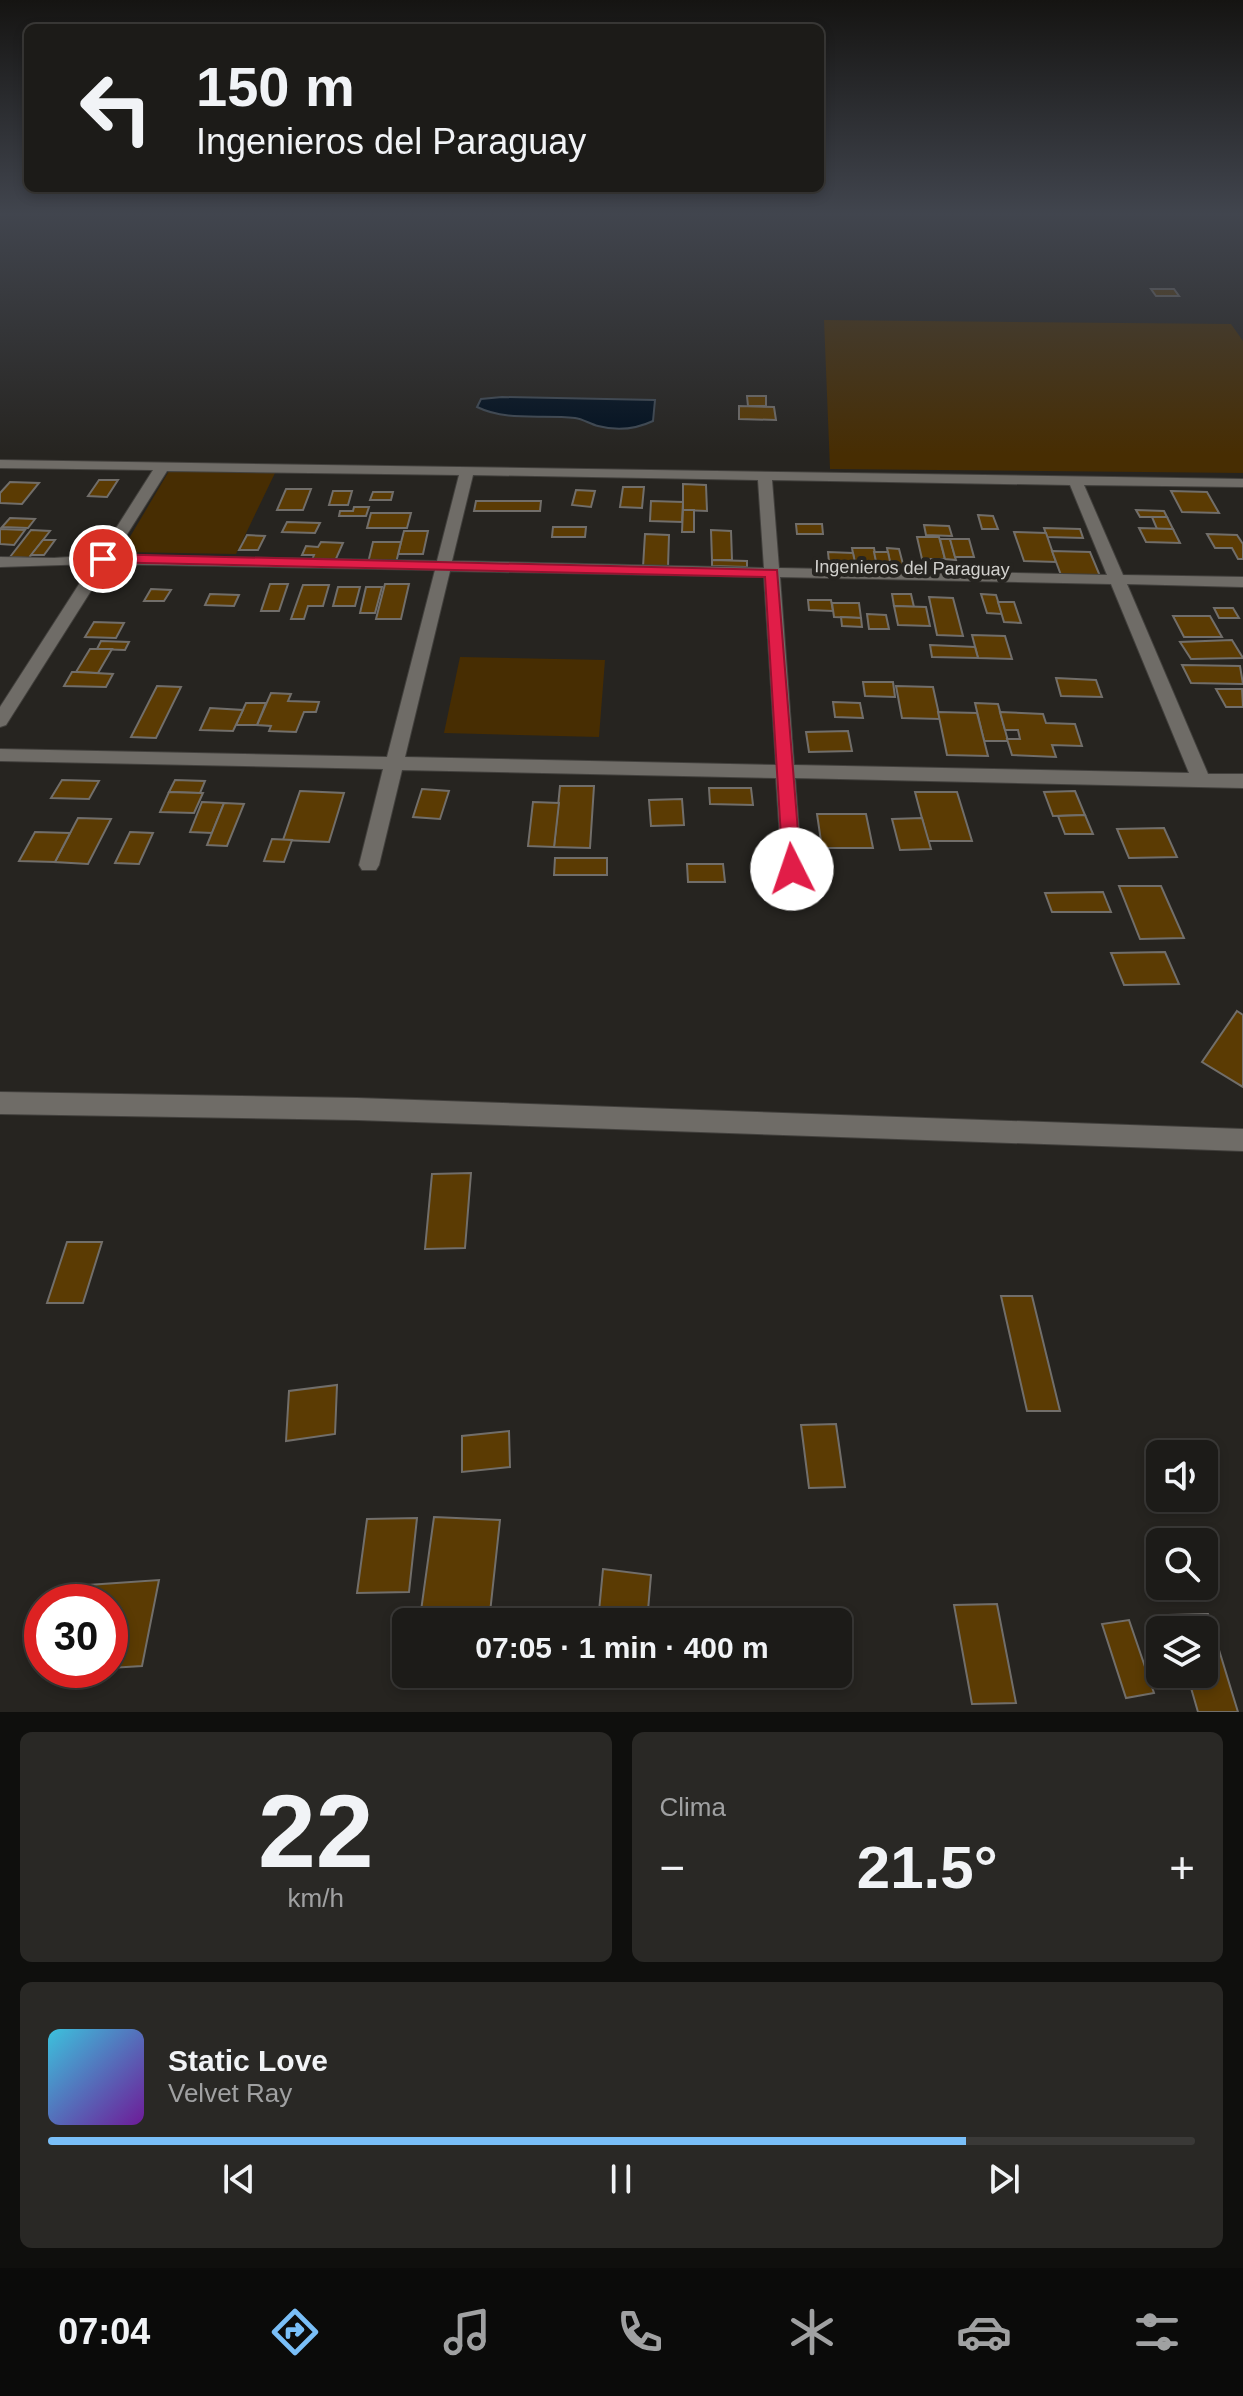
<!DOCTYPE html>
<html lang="es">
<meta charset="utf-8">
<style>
:root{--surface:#1c1b18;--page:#292825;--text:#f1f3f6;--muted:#a0a1a2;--line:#3a3937;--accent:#7abff8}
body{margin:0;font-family:Arial,sans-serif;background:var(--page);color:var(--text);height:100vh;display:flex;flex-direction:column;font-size:30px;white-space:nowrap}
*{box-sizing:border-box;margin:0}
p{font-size:26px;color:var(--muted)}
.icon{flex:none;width:44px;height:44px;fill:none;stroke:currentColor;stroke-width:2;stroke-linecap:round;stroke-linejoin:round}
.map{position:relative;height:1712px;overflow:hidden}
.side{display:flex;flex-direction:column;gap:20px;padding:20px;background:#0f0f0d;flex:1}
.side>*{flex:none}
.top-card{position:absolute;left:24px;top:24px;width:800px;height:168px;border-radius:12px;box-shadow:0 4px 12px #0003,0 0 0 2px var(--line);background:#1c1b18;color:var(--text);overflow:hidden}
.controls{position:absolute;left:1146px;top:1440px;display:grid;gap:16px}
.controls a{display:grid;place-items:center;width:72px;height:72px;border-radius:12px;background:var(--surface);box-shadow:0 4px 12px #0003,0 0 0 2px var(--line);font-size:40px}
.speed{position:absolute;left:24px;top:1584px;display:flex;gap:16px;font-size:40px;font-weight:700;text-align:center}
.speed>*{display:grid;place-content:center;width:104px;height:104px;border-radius:50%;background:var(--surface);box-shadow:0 4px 12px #0003,0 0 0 2px var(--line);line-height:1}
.speed .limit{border:12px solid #d22;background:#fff;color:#111}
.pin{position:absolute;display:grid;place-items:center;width:68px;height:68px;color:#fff;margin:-34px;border:4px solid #fff;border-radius:50%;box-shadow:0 2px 8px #0007}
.me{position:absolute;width:88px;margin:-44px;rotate:356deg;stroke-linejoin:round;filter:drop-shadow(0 0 6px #0008)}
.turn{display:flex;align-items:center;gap:28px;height:168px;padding:0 40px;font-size:36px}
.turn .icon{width:104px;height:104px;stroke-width:2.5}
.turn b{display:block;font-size:56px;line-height:68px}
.big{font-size:60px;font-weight:800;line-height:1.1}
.side .tile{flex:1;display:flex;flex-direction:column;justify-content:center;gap:12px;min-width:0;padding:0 28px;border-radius:12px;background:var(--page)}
.side .dial{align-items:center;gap:0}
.dial b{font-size:104px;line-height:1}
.song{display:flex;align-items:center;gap:24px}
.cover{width:96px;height:96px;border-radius:12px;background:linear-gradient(135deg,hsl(190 70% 55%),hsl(280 70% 35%))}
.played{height:8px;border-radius:4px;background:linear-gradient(90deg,var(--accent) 80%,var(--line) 80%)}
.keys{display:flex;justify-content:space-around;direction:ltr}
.heat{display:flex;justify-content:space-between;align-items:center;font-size:44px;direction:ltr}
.side .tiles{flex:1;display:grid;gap:20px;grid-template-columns:1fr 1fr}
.tile:last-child{grid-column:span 2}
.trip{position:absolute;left:392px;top:1608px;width:460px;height:80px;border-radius:12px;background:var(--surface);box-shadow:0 4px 12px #0003,0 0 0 2px var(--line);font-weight:800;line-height:80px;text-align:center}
.menu{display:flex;height:128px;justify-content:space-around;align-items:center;background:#0b0b0a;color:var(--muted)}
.menu .icon{width:56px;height:56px}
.menu .active{color:var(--accent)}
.menu b{font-size:36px;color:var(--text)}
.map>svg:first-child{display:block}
.green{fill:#472d02}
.water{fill:#01101f;stroke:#404a54;stroke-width:2}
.building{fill:#5b3b03;stroke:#716e6a;stroke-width:2}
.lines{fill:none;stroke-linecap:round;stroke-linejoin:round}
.street-casing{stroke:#42403d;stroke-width:2}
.street{fill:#6f6c67;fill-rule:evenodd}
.route{fill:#e11d48;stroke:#92132f;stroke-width:2}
.labels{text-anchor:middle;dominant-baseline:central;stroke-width:8;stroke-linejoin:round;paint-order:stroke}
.far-street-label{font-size:18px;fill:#d2d1ce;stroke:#262420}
</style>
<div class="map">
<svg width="1243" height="1712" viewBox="0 0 1243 1712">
<rect width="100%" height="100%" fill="#262420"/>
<!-- green -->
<g class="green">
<path d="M 824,320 L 1231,324 L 1243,341 L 1243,473 L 830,469 Z"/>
<path d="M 169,471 L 275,473 L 236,554 L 121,552 Z"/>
<path d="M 460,657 L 605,660 L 599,737 L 444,733 Z"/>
</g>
<!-- water -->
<path class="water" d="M 502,397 L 655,400 L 653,421 C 636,429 617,431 598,426 C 590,424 583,419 575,418 C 542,414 508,422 477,407 L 481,399 Z"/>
<!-- building -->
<g class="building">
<path d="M 1151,289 L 1174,289 L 1179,296 L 1156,296 Z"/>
<path d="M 747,396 L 766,396 L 766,406 L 748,406 Z"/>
<path d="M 739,406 L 774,407 L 776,420 L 739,419 Z"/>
<path d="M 99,480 L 118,480 L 107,497 L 88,496 Z"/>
<path d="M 10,482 L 39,483 L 22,504 L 0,503 L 0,493 Z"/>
<path d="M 683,484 L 706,485 L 707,511 L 683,510 Z"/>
<path d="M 623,487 L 644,487 L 642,508 L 620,507 Z"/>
<path d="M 286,489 L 311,489 L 303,510 L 277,510 Z"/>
<path d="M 576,490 L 595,491 L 591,507 L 572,505 Z"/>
<path d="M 333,491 L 352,491 L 348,505 L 329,505 Z"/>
<path d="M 1171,491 L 1207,492 L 1219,513 L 1182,512 Z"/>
<path d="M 373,492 L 393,492 L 391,500 L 370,500 Z"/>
<path d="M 476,501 L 541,501 L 540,511 L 474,511 Z"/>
<path d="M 651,501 L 683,502 L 682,522 L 650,521 Z"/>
<path d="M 354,507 L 369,507 L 366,516 L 339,516 L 340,511 L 353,511 Z"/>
<path d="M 683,510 L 694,510 L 694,532 L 682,532 Z"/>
<path d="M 1136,510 L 1164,511 L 1167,517 L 1140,517 Z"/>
<path d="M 371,513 L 411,513 L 407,528 L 367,528 Z"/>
<path d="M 978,515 L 993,516 L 998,529 L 982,529 Z"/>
<path d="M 1152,517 L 1167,517 L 1173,529 L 1157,529 Z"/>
<path d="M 10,518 L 35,519 L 28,528 L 2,527 Z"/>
<path d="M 287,522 L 320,523 L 315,533 L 282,532 Z"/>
<path d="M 796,524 L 822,524 L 823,534 L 797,534 Z"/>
<path d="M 924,525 L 949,526 L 952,536 L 926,535 Z"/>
<path d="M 553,527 L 586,527 L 585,537 L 552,537 Z"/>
<path d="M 1044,528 L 1080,529 L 1083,538 L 1047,537 Z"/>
<path d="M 1139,528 L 1173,529 L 1180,543 L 1146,542 Z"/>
<path d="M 0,529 L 25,530 L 14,545 L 0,544 Z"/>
<path d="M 31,530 L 50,531 L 29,558 L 10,557 Z"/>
<path d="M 711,530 L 731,531 L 732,560 L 712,560 Z"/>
<path d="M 404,531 L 428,531 L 423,554 L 398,554 Z"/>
<path d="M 1014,532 L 1046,533 L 1056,562 L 1024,561 Z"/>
<path d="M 645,534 L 669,535 L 668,567 L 643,567 Z"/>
<path d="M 1207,534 L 1237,535 L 1243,544 L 1243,559 L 1238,559 L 1232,548 L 1215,548 Z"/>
<path d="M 247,535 L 265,536 L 258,550 L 239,550 Z"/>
<path d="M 917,537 L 939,537 L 945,559 L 922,559 Z"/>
<path d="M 940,539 L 950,539 L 956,560 L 945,559 Z"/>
<path d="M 950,539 L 969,539 L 974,557 L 955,557 Z"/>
<path d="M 43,540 L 55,540 L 44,555 L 31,555 Z"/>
<path d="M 321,542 L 343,543 L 335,561 L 312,560 L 314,555 L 302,555 L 306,546 L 318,547 Z"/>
<path d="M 373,542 L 401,542 L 396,563 L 368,563 Z"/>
<path d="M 852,548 L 874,548 L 878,571 L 856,570 Z"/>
<path d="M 887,548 L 899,549 L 904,568 L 891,568 Z"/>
<path d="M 1052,551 L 1090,552 L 1100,576 L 1061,575 Z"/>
<path d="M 828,552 L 853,553 L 855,562 L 829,562 Z"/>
<path d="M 874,552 L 888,552 L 892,571 L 878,571 Z"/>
<path d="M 712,560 L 747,561 L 747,567 L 712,566 Z"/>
<path d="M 270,584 L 288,584 L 279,611 L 261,611 Z"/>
<path d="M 385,584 L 409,584 L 401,619 L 376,619 Z"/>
<path d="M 303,585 L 329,585 L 323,606 L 308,606 L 304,619 L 291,619 Z"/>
<path d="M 338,587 L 360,587 L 355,606 L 333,606 Z"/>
<path d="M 366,587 L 382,587 L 375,613 L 360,613 Z"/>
<path d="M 151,589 L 171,590 L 164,601 L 144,601 Z"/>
<path d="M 210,594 L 239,595 L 234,606 L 205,605 Z"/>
<path d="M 892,594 L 911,594 L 914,607 L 894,606 Z"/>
<path d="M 981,594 L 996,595 L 1002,614 L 987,613 Z"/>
<path d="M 929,597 L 953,598 L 963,636 L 937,635 Z"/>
<path d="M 808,600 L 831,600 L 833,611 L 809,610 Z"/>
<path d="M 998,602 L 1014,602 L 1021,623 L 1004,622 Z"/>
<path d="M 832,603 L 859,603 L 861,618 L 834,617 Z"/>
<path d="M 894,606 L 926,607 L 930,626 L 898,625 Z"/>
<path d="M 1214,608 L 1233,608 L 1239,618 L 1219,618 Z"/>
<path d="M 867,614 L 886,615 L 889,629 L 869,629 Z"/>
<path d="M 1173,616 L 1210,616 L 1222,637 L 1184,637 Z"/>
<path d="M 841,617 L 861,618 L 862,627 L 842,626 Z"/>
<path d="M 94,622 L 124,623 L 116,638 L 85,637 Z"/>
<path d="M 972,635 L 1005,636 L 1012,659 L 978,658 Z"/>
<path d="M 1232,640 L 1243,658 L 1191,659 L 1180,642 Z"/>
<path d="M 101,641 L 129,642 L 125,650 L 97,649 Z"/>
<path d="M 930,645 L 975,647 L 978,658 L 932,657 Z"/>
<path d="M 90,649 L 112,649 L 98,673 L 76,672 Z"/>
<path d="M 1182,665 L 1240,666 L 1243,684 L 1191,683 Z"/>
<path d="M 72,672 L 76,672 L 113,674 L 106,687 L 64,686 Z"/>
<path d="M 1056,678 L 1096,680 L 1102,697 L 1061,696 Z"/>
<path d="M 863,682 L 893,682 L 895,697 L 865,696 Z"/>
<path d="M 157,686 L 181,687 L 156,738 L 131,737 Z"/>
<path d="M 896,686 L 933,687 L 940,719 L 902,718 Z"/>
<path d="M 1216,689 L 1242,689 L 1243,707 L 1226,707 Z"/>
<path d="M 271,693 L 291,694 L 288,701 L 319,702 L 316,712 L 304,712 L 296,732 L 269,731 L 271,726 L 257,725 Z"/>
<path d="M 833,702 L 860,703 L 863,718 L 835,717 Z"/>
<path d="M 246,703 L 266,703 L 257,725 L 236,725 Z"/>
<path d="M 975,703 L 998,704 L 1008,741 L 984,741 Z"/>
<path d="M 210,708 L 243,710 L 233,731 L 200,730 Z"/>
<path d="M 938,712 L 977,713 L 988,756 L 947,755 Z"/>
<path d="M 1000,712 L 1043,714 L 1046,723 L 1075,724 L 1082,746 L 1052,745 L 1056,757 L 1012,755 L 1007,739 L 1020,739 L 1018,730 L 1005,730 Z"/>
<path d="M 848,731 L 852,751 L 809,752 L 806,732 Z"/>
<path d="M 62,780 L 99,781 L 89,799 L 51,798 Z"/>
<path d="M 175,780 L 205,781 L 200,793 L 169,792 Z"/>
<path d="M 560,786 L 594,786 L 590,848 L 554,847 Z"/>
<path d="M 709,788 L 751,788 L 753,805 L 710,804 Z"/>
<path d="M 422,789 L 449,791 L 440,819 L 413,817 Z"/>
<path d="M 300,791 L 344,793 L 329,842 L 283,840 Z"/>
<path d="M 1075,791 L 1085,815 L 1053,816 L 1044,792 Z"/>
<path d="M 169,792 L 200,793 L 203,793 L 194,813 L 160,812 Z"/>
<path d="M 915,792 L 957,792 L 972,841 L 928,841 Z"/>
<path d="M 682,799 L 684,825 L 651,826 L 649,800 Z"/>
<path d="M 202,802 L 224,803 L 212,833 L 190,832 Z"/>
<path d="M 533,802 L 559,803 L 554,847 L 528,846 Z"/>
<path d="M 224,803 L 244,804 L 227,846 L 207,845 Z"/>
<path d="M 817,814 L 866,814 L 873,848 L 822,848 Z"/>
<path d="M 1085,815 L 1093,834 L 1065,834 L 1058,816 Z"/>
<path d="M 78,818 L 111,819 L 88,864 L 55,862 Z"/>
<path d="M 922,818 L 931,849 L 900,850 L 892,819 Z"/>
<path d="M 1164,828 L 1177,857 L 1129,858 L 1117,829 Z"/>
<path d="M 35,832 L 70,833 L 55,862 L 19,861 Z"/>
<path d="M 130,832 L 153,833 L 139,864 L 115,863 Z"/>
<path d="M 272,839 L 292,840 L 284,862 L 264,861 Z"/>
<path d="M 555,858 L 607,858 L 607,875 L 554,875 Z"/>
<path d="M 687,864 L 723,864 L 725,882 L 688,882 Z"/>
<path d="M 1119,886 L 1161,886 L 1184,938 L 1140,939 Z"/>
<path d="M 1103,892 L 1111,912 L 1052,912 L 1045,893 Z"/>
<path d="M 1165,952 L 1179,984 L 1124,985 L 1111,953 Z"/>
<path d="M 1237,1011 L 1243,1015 L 1243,1087 L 1202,1062 Z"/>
<path d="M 471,1173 L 465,1248 L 425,1249 L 432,1174 Z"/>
<path d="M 67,1242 L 102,1242 L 83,1303 L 47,1303 Z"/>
<path d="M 1001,1296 L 1032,1296 L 1060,1411 L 1027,1411 Z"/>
<path d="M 337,1385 L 335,1434 L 286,1441 L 289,1391 Z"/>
<path d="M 836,1424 L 845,1487 L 809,1488 L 801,1425 Z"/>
<path d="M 509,1431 L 510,1467 L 462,1472 L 462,1436 Z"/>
<path d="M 434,1517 L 500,1520 L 489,1622 L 420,1618 Z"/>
<path d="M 417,1518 L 409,1592 L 357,1593 L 367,1519 Z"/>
<path d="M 603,1569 L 651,1575 L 647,1622 L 598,1622 Z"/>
<path d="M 159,1580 L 142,1666 L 110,1668 L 110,1602 L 84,1602 L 88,1585 Z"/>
<path d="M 997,1604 L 1016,1703 L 972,1704 L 954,1605 Z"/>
<path d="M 1208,1614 L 1238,1712 L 1198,1712 L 1187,1674 L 1204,1674 L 1204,1630 L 1174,1630 L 1169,1615 Z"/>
<path d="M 1129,1620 L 1154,1693 L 1126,1698 L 1102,1624 Z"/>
</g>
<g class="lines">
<defs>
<g id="street">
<path d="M 0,460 L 1243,479 L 1243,487 L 1084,485 L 1123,575 L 1243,577 L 1243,587 L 1127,584 L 1208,774 L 1243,774 L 1243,788 L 795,778 L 802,869 L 799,874 L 785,874 L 782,869 L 776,778 L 402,770 L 379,865 L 376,870 L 362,870 L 359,865 L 383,769 L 0,761 L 0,749 L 387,757 L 435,570 L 108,564 L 6,725 L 0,727 L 0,707 L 92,564 L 0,567 L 0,557 L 54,558 L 99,555 L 153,470 L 0,468 ZM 167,471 L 459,475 L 437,561 L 114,555 ZM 473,475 L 758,480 L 764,568 L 452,561 ZM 772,480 L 1070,485 L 1107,575 L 779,568 ZM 450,571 L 764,577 L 776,765 L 405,757 ZM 780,577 L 1111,584 L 1189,773 L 794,765 Z"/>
<path d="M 0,1092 L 357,1098 L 1243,1129 L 1243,1151 L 357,1120 L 0,1114 Z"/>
</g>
</defs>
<!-- street casing -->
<use href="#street" class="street-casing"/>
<!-- street -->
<use href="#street" class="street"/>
</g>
<!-- sky -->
<linearGradient id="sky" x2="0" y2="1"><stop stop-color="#151412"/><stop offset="0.47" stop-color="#41454e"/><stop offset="1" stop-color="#41454e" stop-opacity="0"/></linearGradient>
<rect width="1243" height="455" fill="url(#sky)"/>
<!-- route -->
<path class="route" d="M 103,554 L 777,570 L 801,869 L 792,876 L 783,869 L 765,577 L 99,562 L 96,559 Z"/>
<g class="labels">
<!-- far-street labels -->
<g class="far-street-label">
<text transform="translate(912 568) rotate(1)">Ingenieros del Paraguay</text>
</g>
</g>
</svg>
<div class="controls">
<a><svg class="icon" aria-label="sound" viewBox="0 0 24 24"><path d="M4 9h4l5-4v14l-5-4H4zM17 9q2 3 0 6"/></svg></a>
<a><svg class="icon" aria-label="search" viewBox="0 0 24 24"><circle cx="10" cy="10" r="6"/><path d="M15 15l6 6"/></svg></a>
<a><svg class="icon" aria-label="layers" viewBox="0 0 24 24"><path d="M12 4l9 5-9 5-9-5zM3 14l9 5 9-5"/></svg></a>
</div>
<div class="speed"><div class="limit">30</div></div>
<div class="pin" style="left:103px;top:559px;background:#d93025"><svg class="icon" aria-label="arrive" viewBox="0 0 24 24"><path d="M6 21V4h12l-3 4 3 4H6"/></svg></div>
<svg class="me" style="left:792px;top:869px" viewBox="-20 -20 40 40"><circle r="19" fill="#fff"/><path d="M0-13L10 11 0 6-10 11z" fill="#e11d48"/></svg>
<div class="trip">07:05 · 1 min · 400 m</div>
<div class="top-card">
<div class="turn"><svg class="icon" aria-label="left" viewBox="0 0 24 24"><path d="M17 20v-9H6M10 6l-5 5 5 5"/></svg><div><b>150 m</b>Ingenieros del Paraguay</div></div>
</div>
</div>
<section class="side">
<div class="tiles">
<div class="tile dial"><b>22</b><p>km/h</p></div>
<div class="tile"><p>Clima</p>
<div class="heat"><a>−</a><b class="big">21.5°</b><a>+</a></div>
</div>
<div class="tile">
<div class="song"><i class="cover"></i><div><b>Static Love</b><p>Velvet Ray</p></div></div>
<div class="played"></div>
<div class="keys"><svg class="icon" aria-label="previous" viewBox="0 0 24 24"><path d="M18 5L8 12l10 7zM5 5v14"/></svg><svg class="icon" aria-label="pause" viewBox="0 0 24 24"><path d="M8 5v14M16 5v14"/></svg><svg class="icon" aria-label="next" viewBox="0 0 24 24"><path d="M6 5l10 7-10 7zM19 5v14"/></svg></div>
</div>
</div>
</section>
<nav class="menu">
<b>07:04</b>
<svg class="icon active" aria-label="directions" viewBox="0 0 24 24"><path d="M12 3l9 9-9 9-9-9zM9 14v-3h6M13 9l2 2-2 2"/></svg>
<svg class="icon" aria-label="music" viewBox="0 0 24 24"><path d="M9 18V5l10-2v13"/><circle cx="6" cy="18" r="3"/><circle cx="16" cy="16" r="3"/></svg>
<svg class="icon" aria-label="phone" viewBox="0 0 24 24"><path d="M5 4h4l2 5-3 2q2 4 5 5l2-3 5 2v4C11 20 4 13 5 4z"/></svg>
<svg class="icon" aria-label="climate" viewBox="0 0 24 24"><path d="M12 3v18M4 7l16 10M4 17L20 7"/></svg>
<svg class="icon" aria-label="car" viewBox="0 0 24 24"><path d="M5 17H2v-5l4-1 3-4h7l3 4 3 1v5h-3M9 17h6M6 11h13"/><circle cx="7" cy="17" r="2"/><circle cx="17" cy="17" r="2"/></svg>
<svg class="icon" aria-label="filters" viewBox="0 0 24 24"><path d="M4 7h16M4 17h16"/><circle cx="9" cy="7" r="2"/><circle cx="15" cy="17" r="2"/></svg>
</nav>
